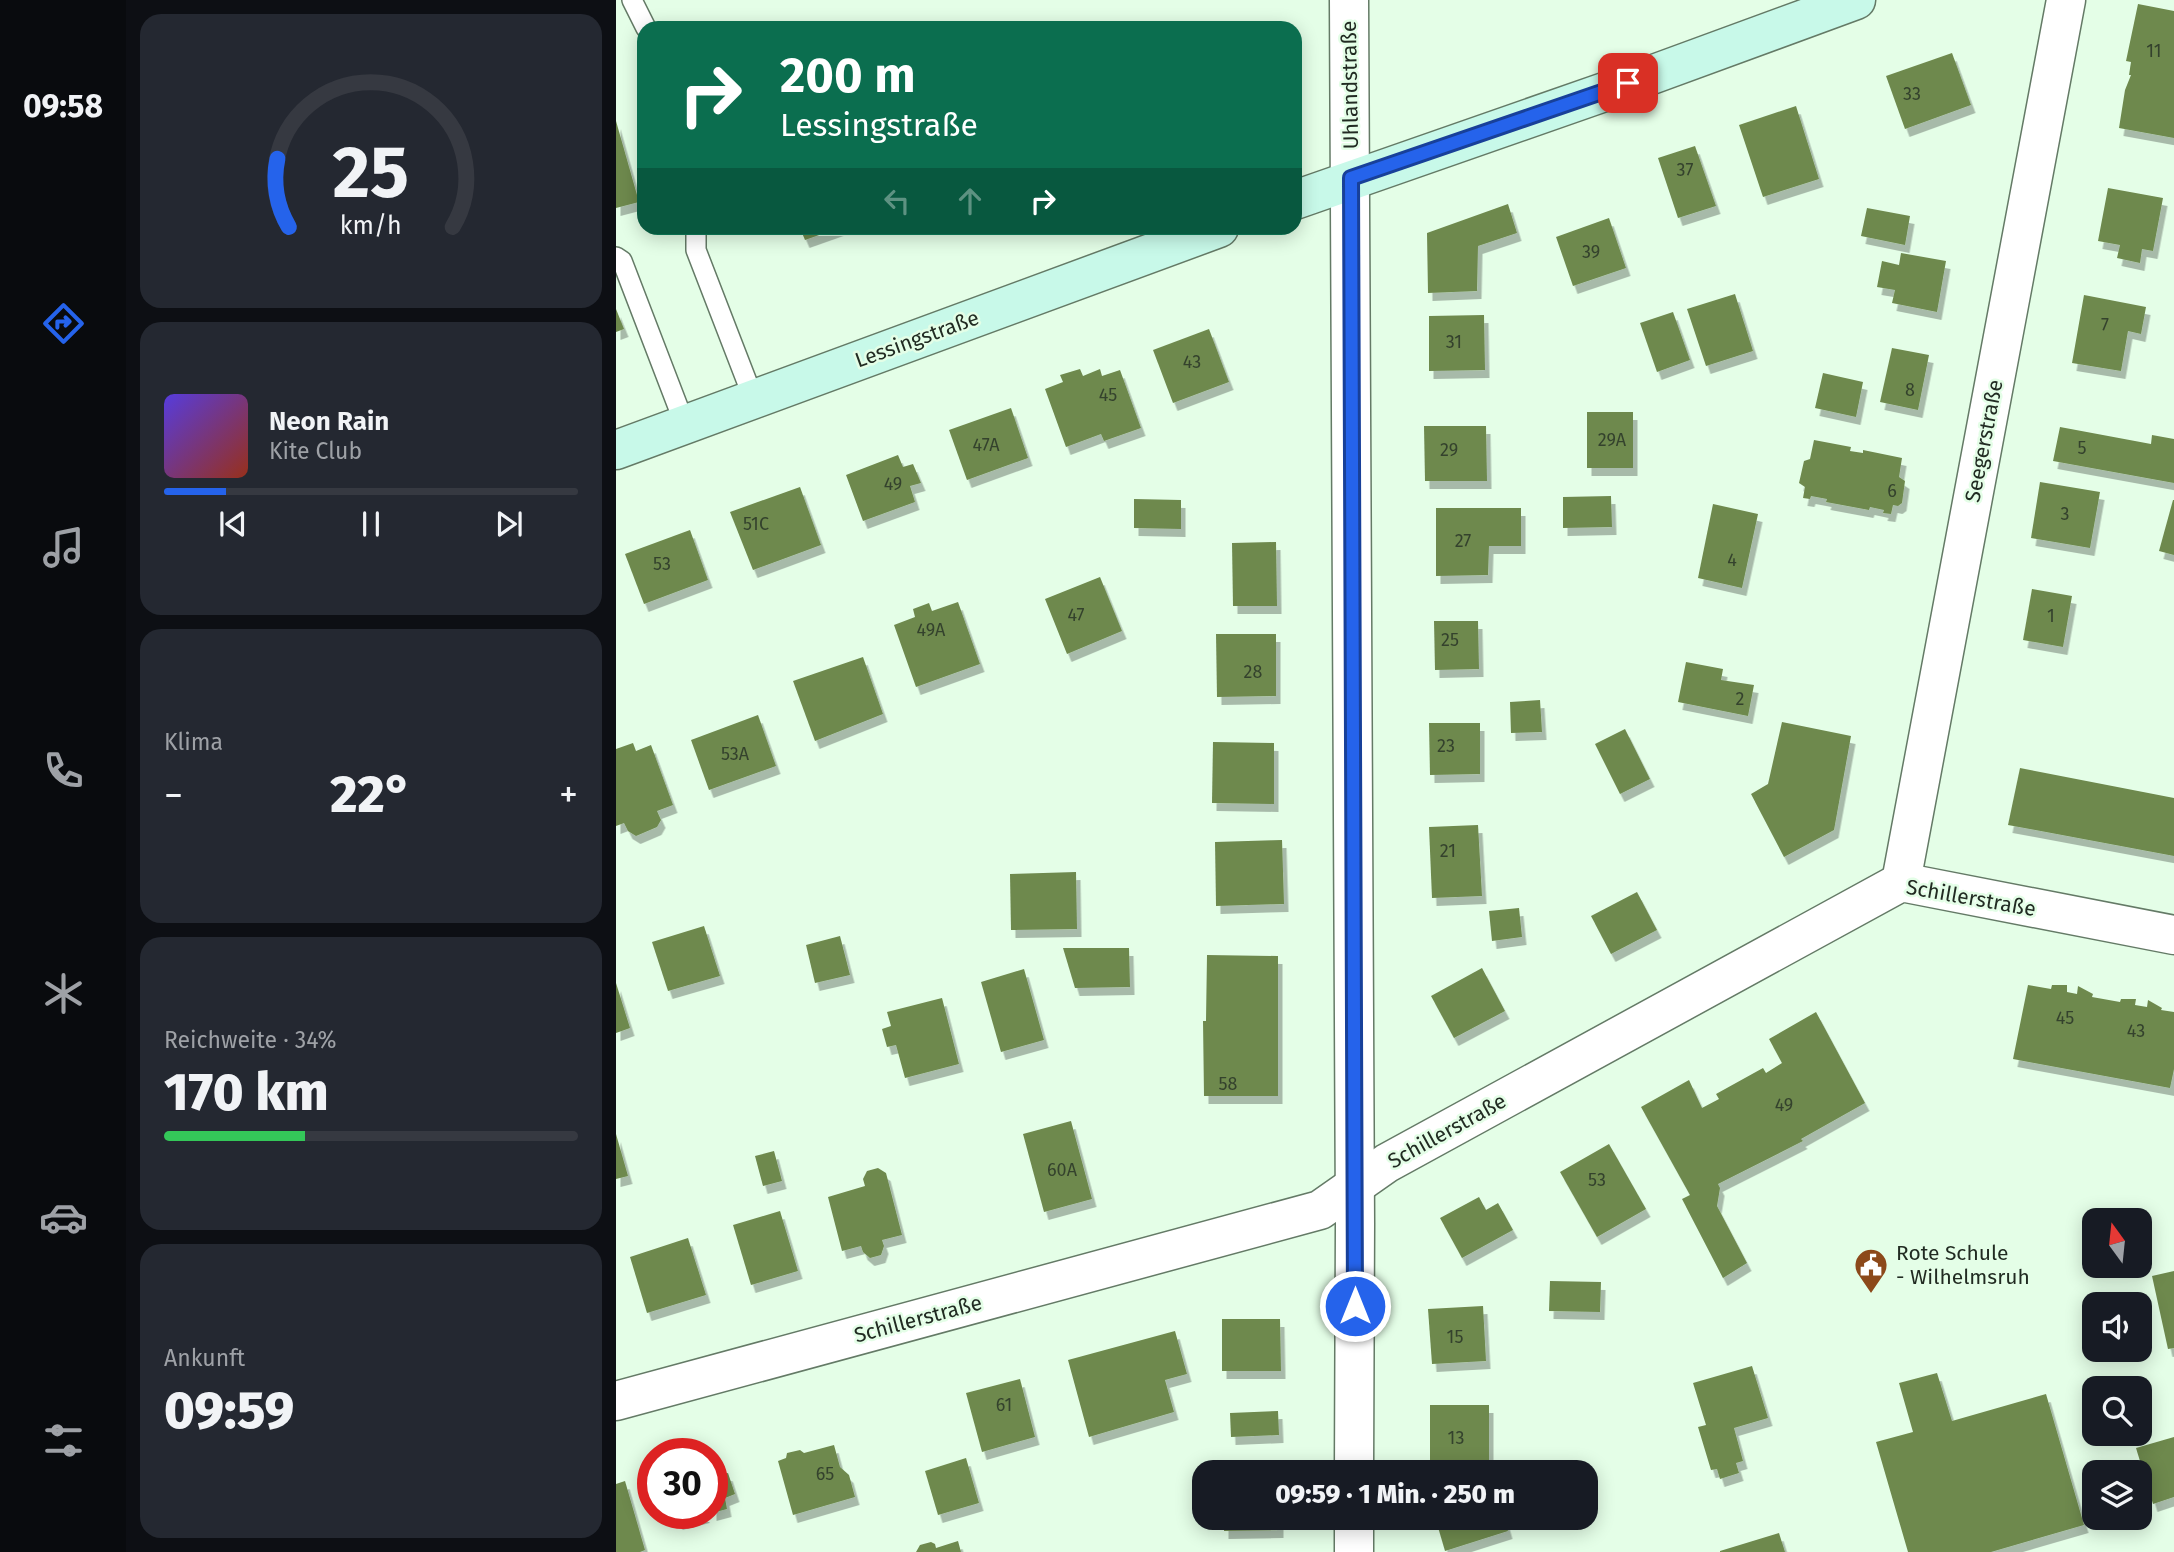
<!DOCTYPE html>
<html lang="de">
<meta charset="utf-8">
<style>
:root{--surface:#171b24;--page:#242831;--text:#f1f3f6;--muted:#9ea1a6;--line:#363941;--accent:#2563eb}
body{margin:0;font-family:"Fira Sans",sans-serif;background:var(--page);color:var(--text);height:100vh;display:flex;flex-direction:column;font-size:26px;white-space:nowrap}
*{box-sizing:border-box;margin:0}
p{font-size:23px;color:var(--muted)}
.icon{flex:none;width:38px;height:38px;fill:none;stroke:currentColor;stroke-width:2;stroke-linecap:round;stroke-linejoin:round}
.map{position:relative;flex:1;overflow:hidden}
.sheet{display:flex;flex-direction:column;gap:14px;padding:14px;background:#0d0f14;width:490px}
.sheet>*{flex:none}
.banner{position:absolute;left:21px;top:21px;width:665px;height:214px;border-radius:21px;box-shadow:0 4px 18px #0003;background:#0b6e4f;color:#fff;overflow:hidden}
.needle{width:46px;rotate:345deg}
.buttons{position:absolute;left:1466px;top:1208px;display:grid;gap:14px}
.buttons a{display:grid;place-items:center;width:70px;height:70px;border-radius:14px;background:var(--surface);box-shadow:0 4px 18px #0003;font-size:35px}
.speed{position:absolute;left:21px;top:1438px;display:flex;gap:14px;font-size:35px;font-weight:700;text-align:center}
.speed>*{display:grid;place-content:center;width:91px;height:91px;border-radius:50%;background:var(--surface);box-shadow:0 4px 18px #0003;line-height:1}
.speed .limit{border:10px solid #d22;background:#fff;color:#111}
.pin{position:absolute;display:grid;place-items:center;width:60px;height:60px;color:#fff;margin:-30px;border-radius:14px;box-shadow:0 4px 10px #0006}
.me{position:absolute;width:77px;margin:-38px;rotate:0deg;stroke-linejoin:round;filter:drop-shadow(0 0 5px #0008)}
.turn{display:flex;align-items:center;gap:24px;height:147px;padding:0 28px;font-size:32px}
.turn .icon{width:91px;height:91px;stroke-width:2.5}
.turn b{display:block;font-size:49px;line-height:60px}
.lanes{display:flex;align-items:center;height:66px;padding:0 28px;background:#0003;justify-content:center;gap:35px;direction:ltr}
.lanes .off{opacity:.35}
.big{font-size:52px;font-weight:800;line-height:1.1}
.sheet .card{flex:1;display:flex;flex-direction:column;justify-content:center;gap:10px;min-width:0;padding:0 24px;border-radius:21px;background:var(--page)}
.sheet .dial{align-items:center;gap:0}
.dial svg{height:182px;overflow:visible;fill:none;stroke:var(--line);stroke-width:7;stroke-linecap:round;text-anchor:middle}
.dial text{fill:var(--text);stroke:none}
.song{display:flex;align-items:center;gap:21px}
.cover{width:84px;height:84px;border-radius:10px;background:linear-gradient(135deg,hsl(250 70% 55%),hsl(10 70% 35%))}
.played{height:7px;border-radius:4px;background:linear-gradient(90deg,var(--accent) 15%,var(--line) 15%)}
.keys{display:flex;justify-content:space-around;direction:ltr}
.heat{display:flex;justify-content:space-between;align-items:center;font-size:38px;direction:ltr}
.charge{height:10px;border-radius:5px;background:linear-gradient(90deg,#34c759 34%,var(--line) 0)}
.trip{position:absolute;left:576px;top:1460px;width:406px;height:70px;border-radius:21px;background:var(--surface);box-shadow:0 4px 18px #0003;font-weight:800;line-height:70px;text-align:center}
main{display:flex;flex:1;min-height:0}
.tabs{display:flex;flex-direction:column;width:126px;justify-content:space-around;align-items:center;background:#090b0e;color:var(--muted)}
.tabs .icon{width:49px;height:49px}
.tabs .on{color:var(--accent)}
.tabs b{font-size:32px;color:var(--text)}
.map>svg:first-child{display:block}
.building{fill:#6e894e;filter:url(#shadow)}
.lines{fill:none;stroke-linecap:round;stroke-linejoin:round}
.lane-casing{stroke:#647a66;stroke-width:22}
.street-casing{stroke:#647a66;stroke-width:41}
.secondary-casing{stroke:#647a66;stroke-width:41}
.lane{stroke:#fff;stroke-width:19}
.street{stroke:#fff;stroke-width:38}
.secondary{stroke:#c8f9e9;stroke-width:38}
.route-casing{stroke:#184099;stroke-width:18}
.route{stroke:#2563eb;stroke-width:12}
.labels{text-anchor:middle;dominant-baseline:central;stroke-width:5;stroke-linejoin:round;paint-order:stroke}
.number-label{font-size:18px;fill:#34422d}
.street-label{font-size:21px;fill:#212b22;stroke:#e4fee7}
.poi-label{font-size:21px;fill:#212b22;stroke:#e4fee7;text-anchor:start}
</style>
<main>
<nav class="tabs">
<b>09:58</b>
<svg class="icon on" aria-label="directions" viewBox="0 0 24 24"><path d="M12 3l9 9-9 9-9-9zM9 14v-3h6M13 9l2 2-2 2"/></svg>
<svg class="icon" aria-label="music" viewBox="0 0 24 24"><path d="M9 18V5l10-2v13"/><circle cx="6" cy="18" r="3"/><circle cx="16" cy="16" r="3"/></svg>
<svg class="icon" aria-label="phone" viewBox="0 0 24 24"><path d="M5 4h4l2 5-3 2q2 4 5 5l2-3 5 2v4C11 20 4 13 5 4z"/></svg>
<svg class="icon" aria-label="climate" viewBox="0 0 24 24"><path d="M12 3v18M4 7l16 10M4 17L20 7"/></svg>
<svg class="icon" aria-label="car" viewBox="0 0 24 24"><path d="M5 17H2v-5l4-1 3-4h7l3 4 3 1v5h-3M9 17h6M6 11h13"/><circle cx="7" cy="17" r="2"/><circle cx="17" cy="17" r="2"/></svg>
<svg class="icon" aria-label="filters" viewBox="0 0 24 24"><path d="M4 7h16M4 17h16"/><circle cx="9" cy="7" r="2"/><circle cx="15" cy="17" r="2"/></svg>
</nav>
<section class="sheet">
<div class="card dial"><svg viewBox="0 0 100 80">
<path d="M14 69A42 42 0 1 1 86 69"/>
<path d="M14 69A42 42 0 0 1 9 39" stroke="#2563eb"/>
<text x="50" y="56" font-size="32" font-weight="700">25</text>
<text x="50" y="72" font-size="11">km/h</text>
</svg></div>
<div class="card">
<div class="song"><i class="cover"></i><div><b>Neon Rain</b><p>Kite Club</p></div></div>
<div class="played"></div>
<div class="keys"><svg class="icon" aria-label="previous" viewBox="0 0 24 24"><path d="M18 5L8 12l10 7zM5 5v14"/></svg><svg class="icon" aria-label="pause" viewBox="0 0 24 24"><path d="M8 5v14M16 5v14"/></svg><svg class="icon" aria-label="next" viewBox="0 0 24 24"><path d="M6 5l10 7-10 7zM19 5v14"/></svg></div>
</div>
<div class="card"><p>Klima</p>
<div class="heat"><a>−</a><b class="big">22°</b><a>+</a></div>
</div>
<div class="card"><p>Reichweite · 34%</p><b class="big">170 km</b><div class="charge"></div></div>
<div class="card"><p>Ankunft</p><b class="big">09:59</b></div>
</section>
<div class="map">
<svg width="1558" height="1552" viewBox="0 0 1558 1552">
<defs>
<filter id="shadow"><feDropShadow dx="4.5" dy="8" stdDeviation="0" flood-color="#0004"/></filter>
</defs>
<rect width="100%" height="100%" fill="#e4fee7"/>
<!-- building -->
<g class="building">
<path d="M 1522,4 L 1558,11 L 1558,138 L 1503,128 L 1509,90 L 1515,75 L 1513,75 L 1515,62 L 1510,61 Z"/>
<path d="M 1336,53 L 1355,105 L 1289,129 L 1270,76 Z"/>
<path d="M 1180,106 L 1203,179 L 1147,197 L 1123,125 Z"/>
<path d="M 0,121 L 23,202 L 0,208 Z"/>
<path d="M 1079,146 L 1100,206 L 1062,218 L 1042,158 Z"/>
<path d="M 1492,188 L 1547,198 L 1537,251 L 1526,249 L 1524,263 L 1501,258 L 1504,245 L 1482,241 Z"/>
<path d="M 892,204 L 901,233 L 862,246 L 861,291 L 812,293 L 811,233 Z"/>
<path d="M 1251,208 L 1294,216 L 1289,245 L 1245,236 Z"/>
<path d="M 993,218 L 1010,268 L 957,286 L 940,237 Z"/>
<path d="M 184,228 L 223,228 L 189,240 Z"/>
<path d="M 1285,253 L 1330,261 L 1321,312 L 1276,303 L 1279,290 L 1261,287 L 1266,261 L 1283,265 Z"/>
<path d="M 1119,294 L 1137,351 L 1090,366 L 1071,309 Z"/>
<path d="M 1468,295 L 1530,307 L 1525,334 L 1512,331 L 1505,371 L 1456,363 Z"/>
<path d="M 0,309 L 8,329 L 0,332 Z"/>
<path d="M 1057,312 L 1074,360 L 1041,372 L 1024,323 Z"/>
<path d="M 868,315 L 869,370 L 813,371 L 813,316 Z"/>
<path d="M 593,329 L 613,382 L 557,403 L 537,350 Z"/>
<path d="M 1276,348 L 1313,355 L 1302,410 L 1264,402 Z"/>
<path d="M 464,369 L 467,376 L 484,369 L 486,376 L 504,370 L 525,428 L 488,441 L 485,434 L 450,447 L 429,389 L 447,382 L 444,375 Z"/>
<path d="M 1207,373 L 1247,382 L 1240,417 L 1199,408 Z"/>
<path d="M 395,408 L 412,458 L 351,480 L 333,430 Z"/>
<rect x="971" y="412" width="46" height="56"/>
<path d="M 808,426 L 870,426 L 871,481 L 809,481 Z"/>
<path d="M 1444,427 L 1535,444 L 1536,435 L 1558,439 L 1558,483 L 1437,461 Z"/>
<path d="M 1198,440 L 1235,447 L 1234,451 L 1247,453 L 1247,450 L 1286,458 L 1283,477 L 1289,481 L 1286,503 L 1282,506 L 1277,505 L 1275,514 L 1267,513 L 1268,510 L 1254,507 L 1253,510 L 1210,502 L 1211,499 L 1195,496 L 1194,499 L 1187,498 L 1189,487 L 1183,483 L 1188,461 L 1194,459 Z"/>
<path d="M 282,455 L 287,467 L 297,464 L 305,483 L 294,486 L 299,502 L 247,521 L 230,475 Z"/>
<path d="M 1424,482 L 1484,492 L 1474,548 L 1415,538 Z"/>
<path d="M 184,487 L 205,545 L 137,570 L 114,512 Z"/>
<path d="M 995,496 L 996,527 L 947,528 L 947,497 Z"/>
<path d="M 518,499 L 565,500 L 565,529 L 518,528 Z"/>
<path d="M 1557,500 L 1558,500 L 1558,555 L 1543,551 Z"/>
<path d="M 1097,504 L 1142,514 L 1126,588 L 1082,578 Z"/>
<path d="M 820,508 L 905,508 L 905,546 L 873,546 L 872,575 L 820,576 Z"/>
<path d="M 74,530 L 92,580 L 28,604 L 9,554 Z"/>
<path d="M 660,542 L 661,606 L 617,606 L 616,543 Z"/>
<path d="M 484,577 L 506,631 L 451,654 L 429,599 Z"/>
<path d="M 1416,589 L 1456,596 L 1447,647 L 1407,640 Z"/>
<path d="M 342,602 L 364,664 L 300,687 L 278,625 L 299,617 L 297,609 L 313,603 L 316,611 Z"/>
<path d="M 818,621 L 862,621 L 863,669 L 819,670 Z"/>
<path d="M 600,634 L 660,634 L 660,696 L 601,697 Z"/>
<path d="M 247,657 L 267,714 L 199,741 L 177,681 Z"/>
<path d="M 1070,662 L 1107,669 L 1105,680 L 1138,685 L 1132,716 L 1062,702 Z"/>
<path d="M 924,700 L 926,732 L 895,733 L 894,702 Z"/>
<path d="M 142,715 L 160,766 L 93,790 L 75,740 Z"/>
<path d="M 1166,722 L 1235,736 L 1218,830 L 1168,857 L 1135,794 L 1152,784 Z"/>
<path d="M 813,723 L 864,723 L 864,774 L 814,775 Z"/>
<path d="M 1009,729 L 1034,779 L 1004,794 L 979,744 Z"/>
<path d="M 597,742 L 658,743 L 658,804 L 596,803 Z"/>
<path d="M 17,743 L 20,751 L 35,745 L 57,805 L 41,811 L 45,820 L 41,827 L 20,836 L 12,831 L 8,823 L 0,826 L 0,749 Z"/>
<path d="M 1404,768 L 1558,798 L 1558,856 L 1392,825 Z"/>
<path d="M 862,825 L 866,896 L 816,898 L 813,827 Z"/>
<path d="M 666,840 L 668,904 L 600,906 L 599,842 Z"/>
<path d="M 460,872 L 461,929 L 395,930 L 394,874 Z"/>
<path d="M 1021,892 L 1041,930 L 995,954 L 975,916 Z"/>
<path d="M 903,908 L 906,937 L 876,941 L 873,911 Z"/>
<path d="M 88,926 L 104,976 L 52,991 L 36,942 Z"/>
<path d="M 224,936 L 234,975 L 199,983 L 190,945 Z"/>
<path d="M 447,948 L 513,948 L 514,987 L 459,988 Z"/>
<path d="M 591,955 L 662,956 L 662,1096 L 588,1096 L 587,1021 L 590,1021 Z"/>
<path d="M 866,968 L 889,1011 L 838,1038 L 815,996 Z"/>
<path d="M 408,969 L 428,1040 L 385,1052 L 365,982 Z"/>
<path d="M 0,983 L 14,1028 L 0,1033 Z"/>
<path d="M 1412,985 L 1435,989 L 1436,985 L 1451,985 L 1451,992 L 1461,994 L 1462,986 L 1477,994 L 1476,997 L 1504,1002 L 1505,999 L 1520,999 L 1519,1005 L 1531,1007 L 1532,1000 L 1546,1008 L 1545,1010 L 1558,1012 L 1558,1069 L 1554,1088 L 1397,1059 Z"/>
<path d="M 326,998 L 343,1064 L 289,1078 L 280,1045 L 271,1047 L 266,1029 L 275,1026 L 271,1012 Z"/>
<path d="M 1200,1012 L 1249,1103 L 1185,1139 L 1187,1141 L 1102,1184 L 1104,1188 L 1101,1206 L 1131,1263 L 1107,1278 L 1066,1199 L 1074,1195 L 1025,1107 L 1073,1080 L 1086,1108 L 1103,1099 L 1100,1094 L 1147,1068 L 1150,1073 L 1166,1063 L 1153,1039 Z"/>
<path d="M 455,1121 L 476,1199 L 428,1212 L 407,1134 Z"/>
<path d="M 0,1134 L 12,1176 L 0,1179 Z"/>
<path d="M 993,1144 L 1030,1209 L 981,1237 L 944,1172 Z"/>
<path d="M 158,1151 L 166,1181 L 147,1186 L 139,1156 Z"/>
<path d="M 262,1168 L 270,1173 L 286,1235 L 266,1240 L 268,1246 L 265,1255 L 254,1258 L 247,1252 L 245,1246 L 226,1251 L 212,1197 L 249,1186 L 247,1179 L 251,1171 Z"/>
<path d="M 863,1197 L 870,1210 L 882,1203 L 897,1230 L 846,1258 L 824,1218 Z"/>
<path d="M 164,1211 L 182,1271 L 135,1285 L 117,1225 Z"/>
<path d="M 72,1238 L 90,1295 L 31,1313 L 14,1257 Z"/>
<path d="M 1558,1271 L 1558,1348 L 1552,1349 L 1536,1276 Z"/>
<path d="M 934,1281 L 985,1282 L 984,1312 L 933,1311 Z"/>
<path d="M 867,1306 L 870,1361 L 816,1364 L 812,1309 Z"/>
<path d="M 606,1319 L 664,1319 L 665,1371 L 606,1371 Z"/>
<path d="M 559,1331 L 571,1374 L 549,1380 L 558,1412 L 473,1437 L 452,1360 Z"/>
<path d="M 1136,1366 L 1152,1418 L 1118,1428 L 1127,1461 L 1120,1463 L 1123,1473 L 1104,1479 L 1101,1469 L 1095,1470 L 1082,1427 L 1090,1425 L 1077,1383 Z"/>
<path d="M 1321,1373 L 1336,1421 L 1430,1394 L 1468,1525 L 1375,1552 L 1292,1552 L 1260,1442 L 1297,1432 L 1283,1383 Z"/>
<path d="M 404,1379 L 419,1437 L 366,1452 L 350,1393 Z"/>
<rect x="814" y="1405" width="59" height="64"/>
<path d="M 662,1411 L 663,1435 L 615,1437 L 614,1413 Z"/>
<path d="M 1558,1437 L 1558,1497 L 1537,1504 L 1520,1448 Z"/>
<path d="M 218,1445 L 224,1467 L 233,1475 L 239,1497 L 177,1515 L 162,1461 L 170,1458 L 171,1453 L 184,1450 L 188,1453 Z"/>
<path d="M 96,1458 L 102,1475 L 112,1473 L 119,1494 L 109,1498 L 111,1509 L 96,1513 Z"/>
<path d="M 350,1458 L 363,1503 L 322,1515 L 309,1471 Z"/>
<path d="M 9,1481 L 29,1550 L 24,1552 L 0,1552 L 0,1484 Z"/>
<path d="M 60,1514 L 89,1514 L 89,1515 L 62,1522 Z"/>
<path d="M 608,1517 L 663,1517 L 663,1530 L 608,1531 Z"/>
<path d="M 819,1517 L 888,1517 L 892,1531 L 829,1551 Z"/>
<path d="M 1163,1533 L 1169,1552 L 1104,1552 L 1104,1551 Z"/>
<path d="M 342,1541 L 345,1552 L 300,1552 L 304,1545 L 315,1542 L 319,1544 L 320,1548 Z"/>
</g>
<g class="lines">
<defs>
<g id="lane">
<path d="M 16,0 L 30,28"/>
<path d="M 80,228 L 80,250 L 138,400"/>
<path d="M 0,257 L 6,261 L 69,425"/>
</g>
<g id="street">
<path d="M 733,0 L 739,1223 L 738,1472"/>
<path d="M 1285,882 L 1450,0"/>
<path d="M 0,1401 L 704,1210 L 771,1163 L 1285,882 L 1558,935"/>
<path d="M 738,1552 L 738,1517"/>
</g>
<g id="secondary">
<path d="M 679,200 L 997,89 L 1240,0"/>
<path d="M 0,450 L 603,228"/>
</g>
</defs>
<!-- lane casing -->
<use href="#lane" class="lane-casing"/>
<!-- street casing -->
<use href="#street" class="street-casing"/>
<!-- secondary casing -->
<use href="#secondary" class="secondary-casing"/>
<!-- lane -->
<use href="#lane" class="lane"/>
<!-- street -->
<use href="#street" class="street"/>
<!-- secondary -->
<use href="#secondary" class="secondary"/>
</g>
<g class="lines">
<defs>
<path id="route" d="M 739,1306 L 735,178 L 1012,83"/>
</defs>
<!-- route casing -->
<use href="#route" class="route-casing"/>
<!-- route -->
<use href="#route" class="route"/>
</g>
<!-- icons -->
<defs>
<symbol id="civic-pin" viewBox="-11 -11 22 30"><path d="M0 17L-7.5 6A9.5 9.5 0 1 1 7.5 6Z" fill="#8c491a" stroke="#e4fee7"/><path d="M-.6-6.5H3V-4.5H.6V-3L4-1V1h2V6H-6V1h2V-1L-.6-3ZM-1.2 2.5V6h2.4V2.5Z" fill="#fff"/></symbol>
</defs>
<g fill-rule="evenodd">
<use href="#civic-pin" x="1236" y="1246" width="38" height="52"/>
</g>
<g class="labels">
<!-- number labels -->
<g class="number-label">
<text x="1538" y="51">11</text>
<text x="1296" y="94">33</text>
<text x="1069" y="170">37</text>
<text x="975" y="252">39</text>
<text x="1489" y="325">7</text>
<text x="838" y="342">31</text>
<text x="576" y="362">43</text>
<text x="1294" y="390">8</text>
<text x="492" y="395">45</text>
<text x="996" y="440">29A</text>
<text x="370" y="445">47A</text>
<text x="1466" y="448">5</text>
<text x="833" y="450">29</text>
<text x="277" y="484">49</text>
<text x="1276" y="491">6</text>
<text x="1449" y="514">3</text>
<text x="140" y="524">51C</text>
<text x="847" y="541">27</text>
<text x="1116" y="560">4</text>
<text x="46" y="564">53</text>
<text x="460" y="615">47</text>
<text x="1435" y="616">1</text>
<text x="315" y="630">49A</text>
<text x="834" y="640">25</text>
<text x="637" y="672">28</text>
<text x="1124" y="699">2</text>
<text x="830" y="746">23</text>
<text x="119" y="754">53A</text>
<text x="832" y="851">21</text>
<text x="1449" y="1018">45</text>
<text x="1520" y="1031">43</text>
<text x="612" y="1084">58</text>
<text x="1168" y="1105">49</text>
<text x="446" y="1170">60A</text>
<text x="981" y="1180">53</text>
<text x="839" y="1337">15</text>
<text x="388" y="1405">61</text>
<text x="840" y="1438">13</text>
<text x="209" y="1474">65</text>
</g>
<!-- street labels -->
<g class="street-label">
<text transform="translate(734 85) rotate(-91)">Uhlandstraße</text>
<text transform="translate(301 339) rotate(-20)">Lessingstraße</text>
<text transform="translate(1368 441) rotate(-79)">Seegerstraße</text>
<text transform="translate(1355 898) rotate(10)">Schillerstraße</text>
<text transform="translate(831 1131) rotate(-29)">Schillerstraße</text>
<text transform="translate(302 1319) rotate(-15)">Schillerstraße</text>
</g>
<!-- poi labels -->
<g class="poi-label">
<text x="1280" y="1253">Rote Schule<tspan x="1280" dy="24">- Wilhelmsruh</tspan></text>
</g>
</g>
</svg>
<div class="buttons">
<a><svg class="needle" viewBox="-14 -14 28 28"><path d="M0-13l5 13h-10z" fill="#e53935"/><path d="M0 13l5-13h-10z" fill="#9ea1a6"/></svg></a>
<a><svg class="icon" aria-label="sound" viewBox="0 0 24 24"><path d="M4 9h4l5-4v14l-5-4H4zM17 9q2 3 0 6"/></svg></a>
<a><svg class="icon" aria-label="search" viewBox="0 0 24 24"><circle cx="10" cy="10" r="6"/><path d="M15 15l6 6"/></svg></a>
<a><svg class="icon" aria-label="layers" viewBox="0 0 24 24"><path d="M12 4l9 5-9 5-9-5zM3 14l9 5 9-5"/></svg></a>
</div>
<div class="speed"><div class="limit">30</div></div>
<div class="pin" style="left:1012px;top:83px;background:#d93025"><svg class="icon" aria-label="arrive" viewBox="0 0 24 24"><path d="M6 21V4h12l-3 4 3 4H6"/></svg></div>
<svg class="me" style="left:739px;top:1306px" viewBox="-20 -20 40 40"><circle r="17" fill="#2563eb" stroke="#fff" stroke-width="3"/><path d="M0-11L8 9 0 5-8 9z" fill="#fff"/></svg>
<div class="trip">09:59 · 1 Min. · 250 m</div>
<div class="banner">
<div class="turn"><svg class="icon" aria-label="right" viewBox="0 0 24 24"><path d="M7 20v-9h11M14 6l5 5-5 5"/></svg><div><b>200 m</b>Lessingstraße</div></div>
<div class="lanes"><svg class="icon off" aria-label="left" viewBox="0 0 24 24"><path d="M17 20v-9H6M10 6l-5 5 5 5"/></svg><svg class="icon off" aria-label="ahead" viewBox="0 0 24 24"><path d="M12 20V5M6 11l6-6 6 6"/></svg><svg class="icon" aria-label="right" viewBox="0 0 24 24"><path d="M7 20v-9h11M14 6l5 5-5 5"/></svg></div>
</div>
</div>
</main>
